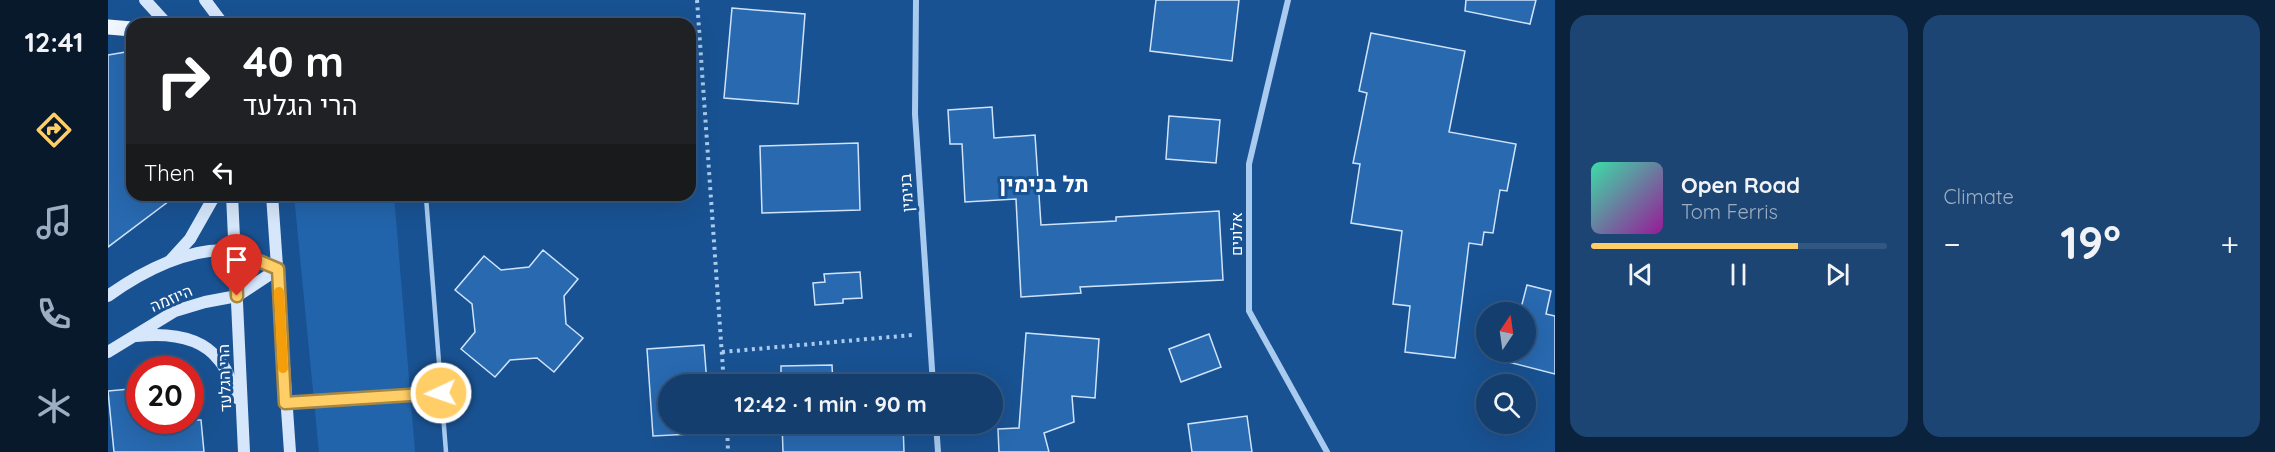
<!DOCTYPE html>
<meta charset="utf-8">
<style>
:root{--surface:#133e6e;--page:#1c4573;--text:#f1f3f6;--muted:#9daec2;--line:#325781;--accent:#ffce67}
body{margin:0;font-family:Quicksand,Heebo,sans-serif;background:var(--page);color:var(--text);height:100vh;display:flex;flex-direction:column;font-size:22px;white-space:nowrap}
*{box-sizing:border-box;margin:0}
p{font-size:20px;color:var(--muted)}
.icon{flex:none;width:33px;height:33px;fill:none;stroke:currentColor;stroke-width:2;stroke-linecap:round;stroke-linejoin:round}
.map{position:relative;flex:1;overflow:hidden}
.panel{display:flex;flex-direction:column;gap:15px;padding:15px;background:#0a223c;width:720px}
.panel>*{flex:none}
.hud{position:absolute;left:18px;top:18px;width:570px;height:183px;border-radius:18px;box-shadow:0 6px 24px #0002,0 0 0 2px var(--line);background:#202124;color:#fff;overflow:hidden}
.needle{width:39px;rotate:13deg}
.tools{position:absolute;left:1368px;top:302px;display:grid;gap:12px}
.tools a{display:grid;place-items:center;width:60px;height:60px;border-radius:50%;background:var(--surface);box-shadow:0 6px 24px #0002,0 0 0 2px var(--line);font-size:30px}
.speed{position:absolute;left:18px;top:356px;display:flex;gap:12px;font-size:30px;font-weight:700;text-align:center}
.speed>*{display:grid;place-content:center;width:78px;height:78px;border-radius:50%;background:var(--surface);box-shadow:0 6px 24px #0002,0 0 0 2px var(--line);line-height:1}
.speed .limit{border:9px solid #d22;background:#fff;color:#111}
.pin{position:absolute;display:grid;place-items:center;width:51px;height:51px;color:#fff;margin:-62px -26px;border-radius:50% 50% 50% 0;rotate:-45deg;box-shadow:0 0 6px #0007}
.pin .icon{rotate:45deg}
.me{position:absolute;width:66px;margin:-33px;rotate:267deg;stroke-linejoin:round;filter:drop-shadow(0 0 4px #0008)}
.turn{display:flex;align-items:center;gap:21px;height:126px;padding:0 18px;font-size:27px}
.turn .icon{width:78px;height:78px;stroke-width:2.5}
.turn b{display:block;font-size:42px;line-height:51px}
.then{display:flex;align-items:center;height:57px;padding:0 18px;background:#0003;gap:12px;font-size:22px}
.big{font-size:45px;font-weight:800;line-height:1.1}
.panel .card{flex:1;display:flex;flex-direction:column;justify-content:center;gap:9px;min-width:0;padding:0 21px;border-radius:18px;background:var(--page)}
.song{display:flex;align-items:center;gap:18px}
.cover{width:72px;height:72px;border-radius:9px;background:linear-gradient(135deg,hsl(160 70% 55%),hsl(300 70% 35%))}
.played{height:6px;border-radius:3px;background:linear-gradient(90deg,var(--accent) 70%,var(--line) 70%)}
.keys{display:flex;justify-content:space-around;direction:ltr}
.heat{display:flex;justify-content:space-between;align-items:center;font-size:33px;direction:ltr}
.panel .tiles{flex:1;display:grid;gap:15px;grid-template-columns:repeat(2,1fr)}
.trip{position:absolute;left:550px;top:374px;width:345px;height:60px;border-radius:30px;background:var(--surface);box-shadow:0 6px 24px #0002,0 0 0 2px var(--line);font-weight:800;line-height:60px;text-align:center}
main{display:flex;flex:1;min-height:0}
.menu{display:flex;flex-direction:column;width:108px;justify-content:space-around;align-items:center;background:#08192c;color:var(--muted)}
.menu .icon{width:42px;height:42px}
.menu .on{color:var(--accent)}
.menu b{font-size:27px;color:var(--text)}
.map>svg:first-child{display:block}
.green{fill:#2264ab}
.building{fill:#2869b0;stroke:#cfe4fb;stroke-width:1.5}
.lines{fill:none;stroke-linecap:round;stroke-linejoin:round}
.path{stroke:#a9cbef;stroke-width:4;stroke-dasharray:3 4.5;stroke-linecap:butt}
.lane{stroke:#a9cbef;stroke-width:4.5}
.street{stroke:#a9cbef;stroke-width:6}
.secondary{stroke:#d6e7fb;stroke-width:12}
.primary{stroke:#f1f7ff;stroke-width:15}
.route-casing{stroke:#a68643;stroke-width:15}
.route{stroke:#ffce67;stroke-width:10}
.slow{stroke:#f59e0b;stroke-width:10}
.labels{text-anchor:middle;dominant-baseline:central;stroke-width:6;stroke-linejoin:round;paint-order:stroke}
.street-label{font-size:16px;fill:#fff;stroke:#195292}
.district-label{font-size:22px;font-weight:bold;fill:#fff;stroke:#195292}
</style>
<main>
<nav class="menu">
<b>12:41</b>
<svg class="icon on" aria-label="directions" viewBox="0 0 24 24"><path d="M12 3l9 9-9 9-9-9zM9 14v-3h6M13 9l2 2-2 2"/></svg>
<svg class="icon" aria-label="music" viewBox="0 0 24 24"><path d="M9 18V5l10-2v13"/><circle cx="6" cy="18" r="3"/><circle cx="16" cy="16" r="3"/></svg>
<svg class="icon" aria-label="phone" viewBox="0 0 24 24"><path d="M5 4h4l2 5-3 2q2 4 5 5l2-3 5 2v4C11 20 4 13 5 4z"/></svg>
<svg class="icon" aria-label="climate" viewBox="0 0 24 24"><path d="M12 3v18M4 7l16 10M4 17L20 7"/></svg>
</nav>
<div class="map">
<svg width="1447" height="452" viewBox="0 0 1447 452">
<rect width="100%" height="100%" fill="#195292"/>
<!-- green -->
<path class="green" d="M 186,195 L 286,195 L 307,452 L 211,452 Z"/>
<!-- building -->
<g class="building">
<path d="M 1048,0 L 1131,0 L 1124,61 L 1042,51 Z"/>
<path d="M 1358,0 L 1428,0 L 1422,24 L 1357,11 Z"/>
<path d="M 624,8 L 697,14 L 690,104 L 616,98 Z"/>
<path d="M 1263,33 L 1357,51 L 1341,132 L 1408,144 L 1399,191 L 1392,190 L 1385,233 L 1376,232 L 1374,245 L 1361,243 L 1347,358 L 1297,352 L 1302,306 L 1285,304 L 1294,231 L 1243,223 L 1252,164 L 1245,163 L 1259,93 L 1251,91 Z"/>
<path d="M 24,51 L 24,195 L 69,195 L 0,247 L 0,55 Z"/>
<path d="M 884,107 L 886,138 L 927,135 L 933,225 L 1008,221 L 1008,217 L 1111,211 L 1115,280 L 972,287 L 973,293 L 913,297 L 908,199 L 857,202 L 854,144 L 842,144 L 840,110 Z"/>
<path d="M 1061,116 L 1112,120 L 1108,163 L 1058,159 Z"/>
<path d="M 750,143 L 752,210 L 654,213 L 652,146 Z"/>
<path d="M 435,250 L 470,279 L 456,296 L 458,324 L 475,338 L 446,372 L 429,358 L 402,360 L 387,377 L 353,349 L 367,332 L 364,304 L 347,290 L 376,256 L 393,270 L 421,267 Z"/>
<path d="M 752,272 L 754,298 L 735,299 L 735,303 L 707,305 L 705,283 L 717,282 L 716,274 Z"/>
<path d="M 1419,285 L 1443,291 L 1438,314 L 1447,316 L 1447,374 L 1400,362 L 1402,351 L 1418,351 L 1418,312 L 1412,312 Z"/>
<path d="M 918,333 L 991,339 L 987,398 L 964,396 L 966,422 L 936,433 L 941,452 L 891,452 L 890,429 L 911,428 Z"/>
<path d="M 1101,334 L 1113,367 L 1073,382 L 1061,349 Z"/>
<path d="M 596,345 L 599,384 L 561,384 L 561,423 L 602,423 L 603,433 L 545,436 L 539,349 Z"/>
<path d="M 724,365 L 725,384 L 673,384 L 673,366 Z"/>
<path d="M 32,388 L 32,420 L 93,420 L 96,452 L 6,452 L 0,391 Z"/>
<path d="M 1139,416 L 1144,452 L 1084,452 L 1080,424 Z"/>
<path d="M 674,423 L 795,423 L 796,452 L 675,452 Z"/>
</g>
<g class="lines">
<!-- path -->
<g class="path">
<path d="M 589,0 L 616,384"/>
<path d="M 614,352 L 805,335"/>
<path d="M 619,423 L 620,452"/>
</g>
<!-- lane -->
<g class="lane">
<path d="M 318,197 L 338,452"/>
<path d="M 180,402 L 333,393"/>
</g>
<!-- street -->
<g class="street">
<path d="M 808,0 L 807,114 L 825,384"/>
<path d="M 1180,0 L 1141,164 L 1141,311 L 1219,452"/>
<path d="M 828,423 L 830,452"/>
</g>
<!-- secondary -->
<g class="secondary">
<path d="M 37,0 L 59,24"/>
<path d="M 97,0 L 115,24"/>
<path d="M 124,195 L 136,452"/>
<path d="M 164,195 L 182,452"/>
<path d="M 62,261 L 82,239 L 107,195"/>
<path d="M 0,296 C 33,272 84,245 126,251 C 140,253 157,263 170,269"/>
<path d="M 28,336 C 57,333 92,335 111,360 C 120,370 124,385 129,398"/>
<path d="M 0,352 L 67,311 L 97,302 L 129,296 L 170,269"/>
</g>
<!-- primary -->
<path class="primary" d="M 0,27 L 24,29"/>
</g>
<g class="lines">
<defs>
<path id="route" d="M 129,296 L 127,251 L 170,269 L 177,403 L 333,393"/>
</defs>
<!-- route casing -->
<use href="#route" class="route-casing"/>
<!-- route -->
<use href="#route" class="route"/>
<!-- slow -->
<path class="slow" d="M 171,292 L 175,368"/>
</g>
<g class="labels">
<!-- street labels -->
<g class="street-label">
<text transform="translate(798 193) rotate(-94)">בנימין</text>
<text transform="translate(1128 234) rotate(-90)">אלונים</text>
<text transform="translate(63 298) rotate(-23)">היוזמה</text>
<text transform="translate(116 378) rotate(-92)">הרי הגלעד</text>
</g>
<!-- district labels -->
<g class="district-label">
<text x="936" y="184">תל בנימין</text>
</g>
</g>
</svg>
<div class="tools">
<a><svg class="needle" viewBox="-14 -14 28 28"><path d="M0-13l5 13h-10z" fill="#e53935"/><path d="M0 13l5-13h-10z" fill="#9daec2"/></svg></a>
<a><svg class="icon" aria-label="search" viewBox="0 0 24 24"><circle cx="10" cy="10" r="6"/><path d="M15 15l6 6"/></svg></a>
</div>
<div class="speed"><div class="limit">20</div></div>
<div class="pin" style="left:129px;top:296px;background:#d93025"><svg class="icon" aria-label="arrive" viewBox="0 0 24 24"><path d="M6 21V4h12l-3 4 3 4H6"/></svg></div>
<svg class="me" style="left:333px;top:393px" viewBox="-20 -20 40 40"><circle r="17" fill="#ffce67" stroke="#fff" stroke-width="3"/><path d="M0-11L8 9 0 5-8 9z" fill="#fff"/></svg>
<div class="trip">12:42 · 1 min · 90 m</div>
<div class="hud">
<div class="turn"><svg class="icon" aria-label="right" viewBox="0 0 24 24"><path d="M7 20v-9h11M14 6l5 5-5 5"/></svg><div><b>40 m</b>הרי הגלעד</div></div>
<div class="then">Then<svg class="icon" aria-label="left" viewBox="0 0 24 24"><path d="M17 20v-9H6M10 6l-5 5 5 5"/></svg></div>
</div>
</div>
<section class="panel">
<div class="tiles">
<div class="card">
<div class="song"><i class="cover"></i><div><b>Open Road</b><p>Tom Ferris</p></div></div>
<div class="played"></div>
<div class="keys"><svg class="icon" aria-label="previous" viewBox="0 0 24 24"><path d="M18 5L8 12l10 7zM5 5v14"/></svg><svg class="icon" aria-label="pause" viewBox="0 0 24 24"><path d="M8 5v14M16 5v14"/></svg><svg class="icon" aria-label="next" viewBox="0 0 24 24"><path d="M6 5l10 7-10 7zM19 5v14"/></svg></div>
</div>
<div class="card"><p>Climate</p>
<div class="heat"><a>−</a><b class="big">19°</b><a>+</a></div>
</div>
</div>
</section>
</main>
